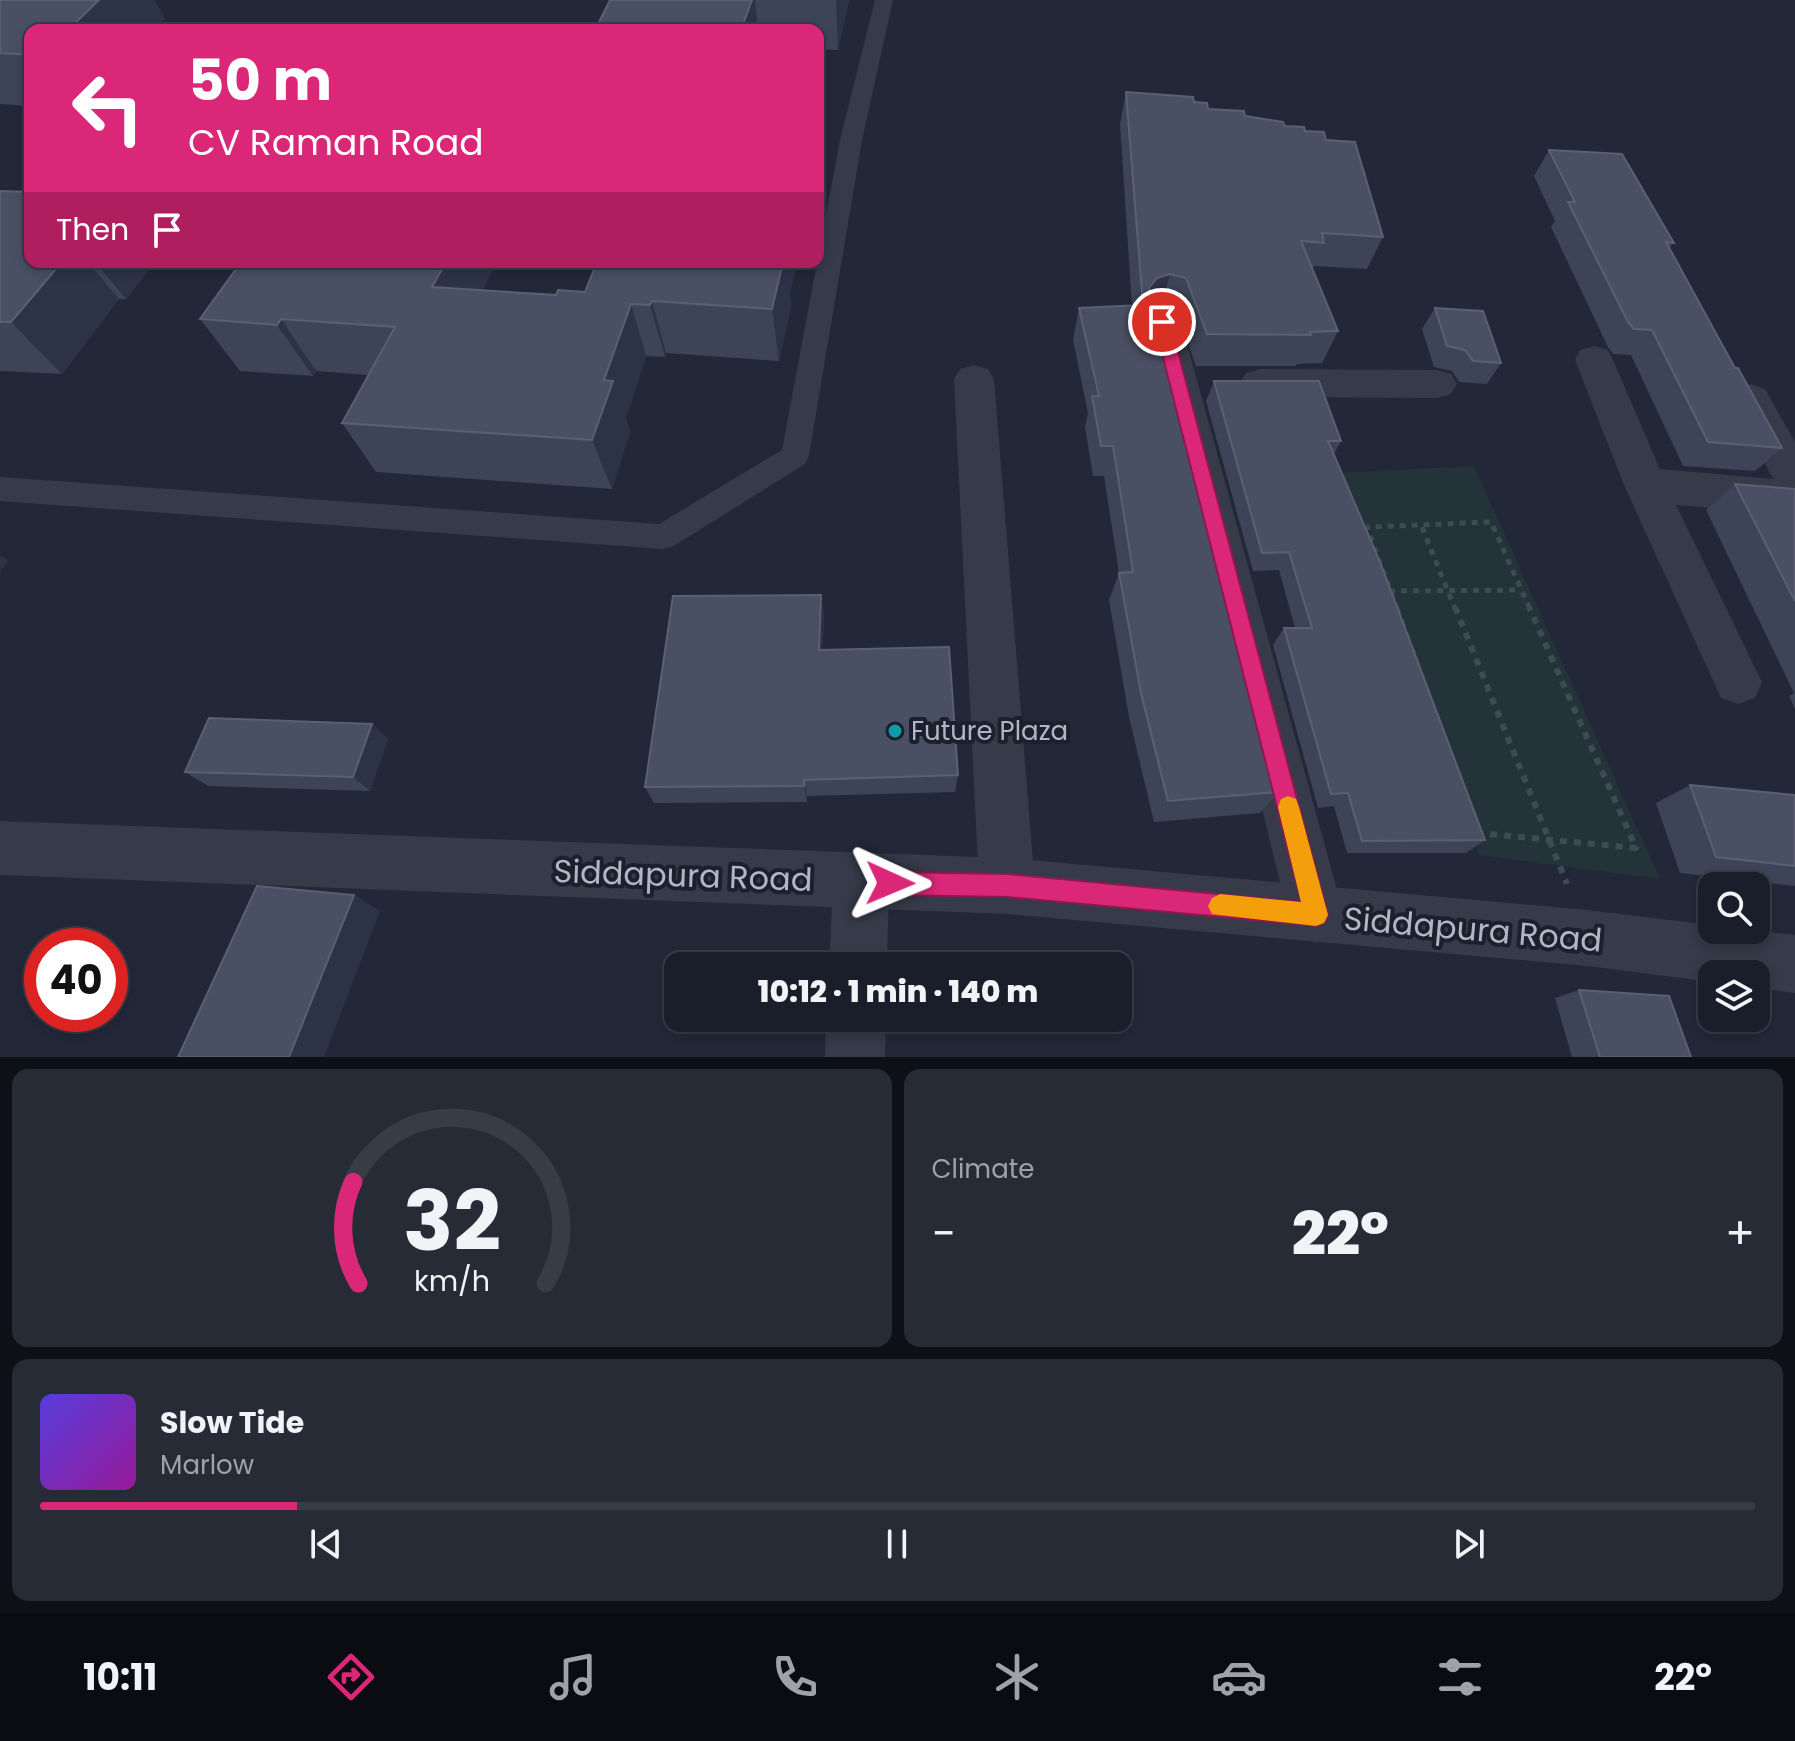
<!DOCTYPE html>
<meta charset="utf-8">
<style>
:root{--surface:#1a1e2a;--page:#272b36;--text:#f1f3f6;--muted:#9fa2a8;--line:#383c47;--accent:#db2777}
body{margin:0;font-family:Poppins,sans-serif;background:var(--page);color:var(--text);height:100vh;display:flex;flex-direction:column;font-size:30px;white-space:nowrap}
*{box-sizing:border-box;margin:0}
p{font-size:26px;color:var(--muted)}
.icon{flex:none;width:44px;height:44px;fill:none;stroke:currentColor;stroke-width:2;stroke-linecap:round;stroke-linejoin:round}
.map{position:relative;height:1057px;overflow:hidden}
.panel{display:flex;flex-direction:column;gap:12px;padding:12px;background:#0e1017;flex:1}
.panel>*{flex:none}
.top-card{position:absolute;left:24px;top:24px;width:800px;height:244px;border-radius:16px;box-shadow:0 4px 12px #0003,0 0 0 2px var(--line);background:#db2777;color:#fff;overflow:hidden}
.fabs{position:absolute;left:1698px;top:872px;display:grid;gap:16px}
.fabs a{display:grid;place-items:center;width:72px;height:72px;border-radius:16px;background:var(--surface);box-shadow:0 4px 12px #0003,0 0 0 2px var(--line);font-size:40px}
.speed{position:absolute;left:24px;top:928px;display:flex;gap:16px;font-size:40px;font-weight:700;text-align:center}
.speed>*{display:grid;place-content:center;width:104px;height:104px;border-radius:50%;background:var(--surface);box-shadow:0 4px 12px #0003,0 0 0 2px var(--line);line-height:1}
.speed .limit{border:12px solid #d22;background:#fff;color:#111}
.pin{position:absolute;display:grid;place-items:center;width:68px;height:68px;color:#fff;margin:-34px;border:4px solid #fff;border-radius:50%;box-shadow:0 2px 8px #0007}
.me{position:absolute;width:88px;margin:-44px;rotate:91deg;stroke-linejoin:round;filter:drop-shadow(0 0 6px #0008)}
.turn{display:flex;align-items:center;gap:28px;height:168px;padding:0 32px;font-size:36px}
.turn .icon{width:104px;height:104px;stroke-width:2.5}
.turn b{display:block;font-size:56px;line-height:68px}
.then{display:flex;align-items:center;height:76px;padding:0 32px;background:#0003;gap:16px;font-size:30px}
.big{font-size:60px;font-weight:800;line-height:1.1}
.panel .tile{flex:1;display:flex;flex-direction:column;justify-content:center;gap:12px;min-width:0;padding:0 28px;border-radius:16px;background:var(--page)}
.panel .dial{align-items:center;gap:0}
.dial svg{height:208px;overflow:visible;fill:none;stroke:var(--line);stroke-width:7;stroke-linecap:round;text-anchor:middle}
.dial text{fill:var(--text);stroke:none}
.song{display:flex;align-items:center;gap:24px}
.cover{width:96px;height:96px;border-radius:12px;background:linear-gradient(135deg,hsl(250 70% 55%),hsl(300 70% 35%))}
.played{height:8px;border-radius:4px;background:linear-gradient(90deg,var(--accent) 15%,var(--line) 15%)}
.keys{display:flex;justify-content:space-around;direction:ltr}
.heat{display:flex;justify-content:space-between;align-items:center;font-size:44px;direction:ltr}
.panel .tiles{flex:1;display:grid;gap:12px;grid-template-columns:1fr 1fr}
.tile:last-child{grid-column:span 2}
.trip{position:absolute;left:664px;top:952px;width:468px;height:80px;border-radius:16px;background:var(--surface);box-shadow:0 4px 12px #0003,0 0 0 2px var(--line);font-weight:800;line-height:80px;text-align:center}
.tabs{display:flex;height:128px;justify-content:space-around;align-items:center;background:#0a0c11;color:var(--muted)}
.tabs .icon{width:56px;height:56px}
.tabs .on{color:var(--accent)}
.tabs b{font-size:36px;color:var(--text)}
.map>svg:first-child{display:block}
.green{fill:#243339}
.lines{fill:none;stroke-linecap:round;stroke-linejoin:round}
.path-far1{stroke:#3d4c52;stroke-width:5;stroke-dasharray:6 6;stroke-linecap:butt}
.path{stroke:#3d4c52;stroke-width:6;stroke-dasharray:7 7;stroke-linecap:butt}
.service{fill:#363a49;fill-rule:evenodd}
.minor{fill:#363a49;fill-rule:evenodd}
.tertiary{fill:#363a49;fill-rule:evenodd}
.wall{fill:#3d4457}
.shaded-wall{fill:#2d3346}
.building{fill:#495063;stroke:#5a6072;stroke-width:2}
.route{fill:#db2777;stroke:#8e194d;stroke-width:2}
.slow{fill:#f59e0b}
.culture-dot{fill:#0f9aa8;stroke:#1b202d;stroke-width:3}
.labels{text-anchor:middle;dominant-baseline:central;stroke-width:8;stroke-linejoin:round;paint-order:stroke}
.poi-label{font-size:26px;fill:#b1b5c5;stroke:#1b202d;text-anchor:start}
.near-street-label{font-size:32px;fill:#b1b5c5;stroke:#1b202d}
</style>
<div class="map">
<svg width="1795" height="1057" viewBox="0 0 1795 1057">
<rect width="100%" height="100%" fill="#222838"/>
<!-- green -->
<path class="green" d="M 1474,466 L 1660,879 L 1479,855 L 1338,473 Z"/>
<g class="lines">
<!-- path-far1 -->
<g class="path-far1">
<path d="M 1422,527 L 1455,609"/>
<path d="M 1389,591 L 1521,590"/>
<path d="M 1397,609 L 1367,527 L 1491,522 L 1530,609"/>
</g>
<!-- path -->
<g class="path">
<path d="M 1396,607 L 1479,833 L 1636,848 L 1529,607"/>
<path d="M 1455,607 L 1567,884"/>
</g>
<!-- service -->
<path class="service" d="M 875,0 L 893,0 L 862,140 L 809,456 L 805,464 L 674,546 L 663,549 L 0,501 L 0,477 L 659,524 L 782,450 L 840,140 Z"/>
<!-- minor -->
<g class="minor">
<path d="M 1162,309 L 1175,313 L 1181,322 L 1344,915 L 1336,935 L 1316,943 L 1296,935 L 1288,915 L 1143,322 L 1149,313 Z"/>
<path d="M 1594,346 L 1608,350 L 1613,360 L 1660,469 L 1773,479 L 1731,399 L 1737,389 L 1751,384 L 1765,389 L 1795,442 L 1795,511 L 1786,514 L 1676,505 L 1762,682 L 1755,698 L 1738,704 L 1721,698 L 1624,485 L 1575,360 L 1580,350 Z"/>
<path d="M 974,365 L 988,369 L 994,379 L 1035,886 L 1027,906 L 1007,914 L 987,906 L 979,886 L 954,379 L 960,369 Z"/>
<path d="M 1260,369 L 1437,370 L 1451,374 L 1457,384 L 1451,394 L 1437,398 L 1260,397 L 1246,393 L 1240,383 L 1246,373 Z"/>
<path d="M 861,855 L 880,864 L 889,883 L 887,966 L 829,966 L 833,883 L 842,864 Z"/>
<path d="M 826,1018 L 886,1018 L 885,1057 L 825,1057 Z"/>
</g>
<!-- tertiary -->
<path class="tertiary" d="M 0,821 L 1007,858 L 1587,910 L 1712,925 L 1712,930 L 1753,930 L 1795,935 L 1795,993 L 1756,988 L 1756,974 L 1712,974 L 1712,982 L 1587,966 L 1007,914 L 0,875 Z"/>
</g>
<!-- wall -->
<g class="wall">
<path d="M 0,0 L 154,0 L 165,18 L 154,30 L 30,30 L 30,106 L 0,104 Z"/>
<path d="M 610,0 L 849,0 L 838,50 L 818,49 L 818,30 L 595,30 Z"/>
<path d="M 1126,92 L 1194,102 L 1208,109 L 1245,116 L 1305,131 L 1326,140 L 1383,237 L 1367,269 L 1314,266 L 1312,269 L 1338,331 L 1322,363 L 1297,364 L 1296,366 L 1196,366 L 1176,310 L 1161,306 L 1154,308 L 1279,792 L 1260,813 L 1154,822 L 1129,717 L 1109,600 L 1119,573 L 1104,476 L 1093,476 L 1085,427 L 1088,413 L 1073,340 L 1079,308 L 1132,306 L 1120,124 Z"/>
<path d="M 1549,150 L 1674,243 L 1669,248 L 1735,368 L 1782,448 L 1755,471 L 1683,466 L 1631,355 L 1613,354 L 1608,347 L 1551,227 L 1555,221 L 1534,176 Z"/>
<path d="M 0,191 L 30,262 L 155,262 L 126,299 L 119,299 L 62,374 L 0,371 Z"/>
<path d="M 496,262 L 482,291 L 556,295 L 585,292 L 790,294 L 791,306 L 779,361 L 666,353 L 665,357 L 646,356 L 626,418 L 630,431 L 612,489 L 376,472 L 342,423 L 368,375 L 316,371 L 313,376 L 240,371 L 200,319 Z"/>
<path d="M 1435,308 L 1501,363 L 1487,384 L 1459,382 L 1452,371 L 1434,367 L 1422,329 Z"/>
<path d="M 1214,381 L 1341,441 L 1334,454 L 1485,840 L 1466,853 L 1347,853 L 1334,806 L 1318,808 L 1273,645 L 1284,628 L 1295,628 L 1279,570 L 1253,571 L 1206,401 Z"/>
<path d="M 1735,484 L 1795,489 L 1795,709 L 1789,696 L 1794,693 L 1706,510 Z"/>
<path d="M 821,595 L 824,616 L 822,650 L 958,775 L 955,792 L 807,796 L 807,802 L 654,803 L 645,787 Z"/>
<path d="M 372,724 L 388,739 L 370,791 L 208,786 L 185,772 Z"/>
<path d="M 1690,785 L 1795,795 L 1795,886 L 1680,873 L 1656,803 Z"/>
<path d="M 1579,990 L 1691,1057 L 1572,1057 L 1555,998 Z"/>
</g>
<!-- shaded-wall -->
<g class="shaded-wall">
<path d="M 77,0 L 154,0 L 165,18 L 154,30 L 68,30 Z"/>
<path d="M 752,0 L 755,0 L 758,30 L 741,30 Z"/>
<path d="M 836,0 L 849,0 L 838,50 Z"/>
<path d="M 821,75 L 825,128 L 818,156 L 818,88 Z"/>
<path d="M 62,262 L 88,262 L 119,299 L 62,374 L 11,322 Z"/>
<path d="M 95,262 L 155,262 L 126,299 Z"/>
<path d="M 446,262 L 496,262 L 458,339 L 432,287 Z"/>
<path d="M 782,262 L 797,262 L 790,294 L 791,306 L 779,361 L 772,309 Z"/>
<path d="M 1170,274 L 1161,306 L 1148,310 L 1149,288 L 1157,278 Z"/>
<path d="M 652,301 L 666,353 L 665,357 L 650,305 Z"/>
<path d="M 631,304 L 646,356 L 626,418 L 630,431 L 612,489 L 592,440 L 604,380 Z"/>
<path d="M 281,319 L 316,371 L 313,376 L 277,325 Z"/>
<path d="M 0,555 L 8,561 L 0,571 Z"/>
<path d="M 821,595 L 824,616 L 822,670 L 819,650 Z"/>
<path d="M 372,724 L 388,739 L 370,791 L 353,777 Z"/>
<path d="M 804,780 L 807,796 L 807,802 L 804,786 Z"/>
<path d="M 354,895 L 380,911 L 324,1057 L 289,1057 Z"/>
</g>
<!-- building -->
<g class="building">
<path d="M 0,0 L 99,0 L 68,30 L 30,30 L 30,55 L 0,53 Z"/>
<path d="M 610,0 L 752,0 L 741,30 L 595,30 Z"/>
<path d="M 818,75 L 821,75 L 818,88 Z"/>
<path d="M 1126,92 L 1193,97 L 1194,102 L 1207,103 L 1208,109 L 1244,111 L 1245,116 L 1283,122 L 1285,126 L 1304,127 L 1305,131 L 1324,132 L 1326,140 L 1355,142 L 1383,237 L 1322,233 L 1324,243 L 1301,241 L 1338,331 L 1310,332 L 1311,335 L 1207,334 L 1186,278 L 1170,274 L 1157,278 L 1149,288 L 1279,792 L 1168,801 L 1141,693 L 1119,573 L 1133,572 L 1113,446 L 1101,446 L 1092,396 L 1099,396 L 1079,308 L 1143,305 Z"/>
<path d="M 1549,150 L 1622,154 L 1674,243 L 1666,242 L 1735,368 L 1738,368 L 1782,448 L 1708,442 L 1652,330 L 1634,329 L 1628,322 L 1568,202 L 1575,202 Z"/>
<path d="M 0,191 L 30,192 L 30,262 L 62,262 L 11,322 L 0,322 Z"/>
<path d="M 241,262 L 446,262 L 432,287 L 556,295 L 558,290 L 585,292 L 597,262 L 783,262 L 772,309 L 652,301 L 650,305 L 631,304 L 604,380 L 613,381 L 592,440 L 342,423 L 395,327 L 281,319 L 277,325 L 200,319 Z"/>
<path d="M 1435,308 L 1483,311 L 1501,363 L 1473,361 L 1465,350 L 1447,346 Z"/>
<path d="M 1214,381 L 1319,381 L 1341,441 L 1328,441 L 1380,562 L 1485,840 L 1362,841 L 1348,793 L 1331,794 L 1284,628 L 1312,628 L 1289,552 L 1262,553 Z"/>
<path d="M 1735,484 L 1795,489 L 1795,601 Z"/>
<path d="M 821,595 L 819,650 L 949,647 L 958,775 L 804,780 L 804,786 L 645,787 L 673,596 Z"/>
<path d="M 209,718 L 372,724 L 353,777 L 185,772 Z"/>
<path d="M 1690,785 L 1795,795 L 1795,866 L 1716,857 Z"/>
<path d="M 257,886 L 354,895 L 289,1057 L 178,1057 Z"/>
<path d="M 1579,990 L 1669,996 L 1691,1057 L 1600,1057 Z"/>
</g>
<!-- route -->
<path class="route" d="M 1162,316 L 1170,322 L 1328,915 L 1324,923 L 1316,926 L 1007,897 L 890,895 L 882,891 L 879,883 L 882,875 L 890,872 L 1007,874 L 1301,902 L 1154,322 Z"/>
<!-- slow -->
<path class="slow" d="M 1288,796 L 1296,799 L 1299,807 L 1328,915 L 1324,923 L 1316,926 L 1212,914 L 1208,906 L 1212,898 L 1220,894 L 1301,902 L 1278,807 L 1281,799 Z"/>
<!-- markers -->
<circle class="culture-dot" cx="895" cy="731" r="8"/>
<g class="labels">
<!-- poi labels -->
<g class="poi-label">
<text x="911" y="731">Future Plaza</text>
</g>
<!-- near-street labels -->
<g class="near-street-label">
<text transform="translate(683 875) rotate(2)">Siddapura Road</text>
<text transform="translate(1473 929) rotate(5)">Siddapura Road</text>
</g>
</g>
</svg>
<div class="fabs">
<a><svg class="icon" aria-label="search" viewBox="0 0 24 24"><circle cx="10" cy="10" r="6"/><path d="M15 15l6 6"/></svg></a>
<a><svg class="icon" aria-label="layers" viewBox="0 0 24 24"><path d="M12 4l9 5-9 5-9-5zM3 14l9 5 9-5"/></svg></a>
</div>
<div class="speed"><div class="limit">40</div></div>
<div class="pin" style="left:1162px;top:322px;background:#d93025"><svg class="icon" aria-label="arrive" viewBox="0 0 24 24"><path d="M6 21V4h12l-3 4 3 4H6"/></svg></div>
<svg class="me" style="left:890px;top:883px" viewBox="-20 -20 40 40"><path d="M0-17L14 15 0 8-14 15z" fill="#db2777" stroke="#fff" stroke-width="4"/></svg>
<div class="trip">10:12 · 1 min · 140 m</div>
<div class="top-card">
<div class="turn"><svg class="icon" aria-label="left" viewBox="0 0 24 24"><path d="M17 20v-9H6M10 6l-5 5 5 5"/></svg><div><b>50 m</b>CV Raman Road</div></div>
<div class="then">Then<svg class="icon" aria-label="arrive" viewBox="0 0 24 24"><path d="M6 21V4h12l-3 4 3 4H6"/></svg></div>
</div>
</div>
<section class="panel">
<div class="tiles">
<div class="tile dial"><svg viewBox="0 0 100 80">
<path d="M14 69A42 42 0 1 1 86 69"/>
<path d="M14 69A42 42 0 0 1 12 30" stroke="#db2777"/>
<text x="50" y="56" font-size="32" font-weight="700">32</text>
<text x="50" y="72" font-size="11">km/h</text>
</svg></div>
<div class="tile"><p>Climate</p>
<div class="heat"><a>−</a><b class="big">22°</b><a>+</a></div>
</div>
<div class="tile">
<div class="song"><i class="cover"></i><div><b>Slow Tide</b><p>Marlow</p></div></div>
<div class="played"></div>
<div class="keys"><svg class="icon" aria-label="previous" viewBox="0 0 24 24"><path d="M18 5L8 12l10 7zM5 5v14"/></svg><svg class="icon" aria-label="pause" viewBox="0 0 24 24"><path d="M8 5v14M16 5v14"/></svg><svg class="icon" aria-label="next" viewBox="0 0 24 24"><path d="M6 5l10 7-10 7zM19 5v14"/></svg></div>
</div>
</div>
</section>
<nav class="tabs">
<b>10:11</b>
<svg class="icon on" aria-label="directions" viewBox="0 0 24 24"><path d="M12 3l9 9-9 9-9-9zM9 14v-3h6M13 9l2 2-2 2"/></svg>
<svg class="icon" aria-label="music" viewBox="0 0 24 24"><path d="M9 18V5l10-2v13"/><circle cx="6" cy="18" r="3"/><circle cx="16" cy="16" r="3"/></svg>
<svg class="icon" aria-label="phone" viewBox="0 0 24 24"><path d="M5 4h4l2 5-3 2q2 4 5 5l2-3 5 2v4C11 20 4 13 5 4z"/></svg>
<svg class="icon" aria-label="climate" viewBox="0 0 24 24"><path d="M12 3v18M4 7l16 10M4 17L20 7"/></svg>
<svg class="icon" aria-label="car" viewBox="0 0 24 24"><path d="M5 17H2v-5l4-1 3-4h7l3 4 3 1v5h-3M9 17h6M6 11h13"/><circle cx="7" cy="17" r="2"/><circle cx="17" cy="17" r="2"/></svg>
<svg class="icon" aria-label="filters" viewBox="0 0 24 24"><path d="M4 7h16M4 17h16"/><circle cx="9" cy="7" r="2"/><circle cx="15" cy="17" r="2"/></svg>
<b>22°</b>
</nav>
